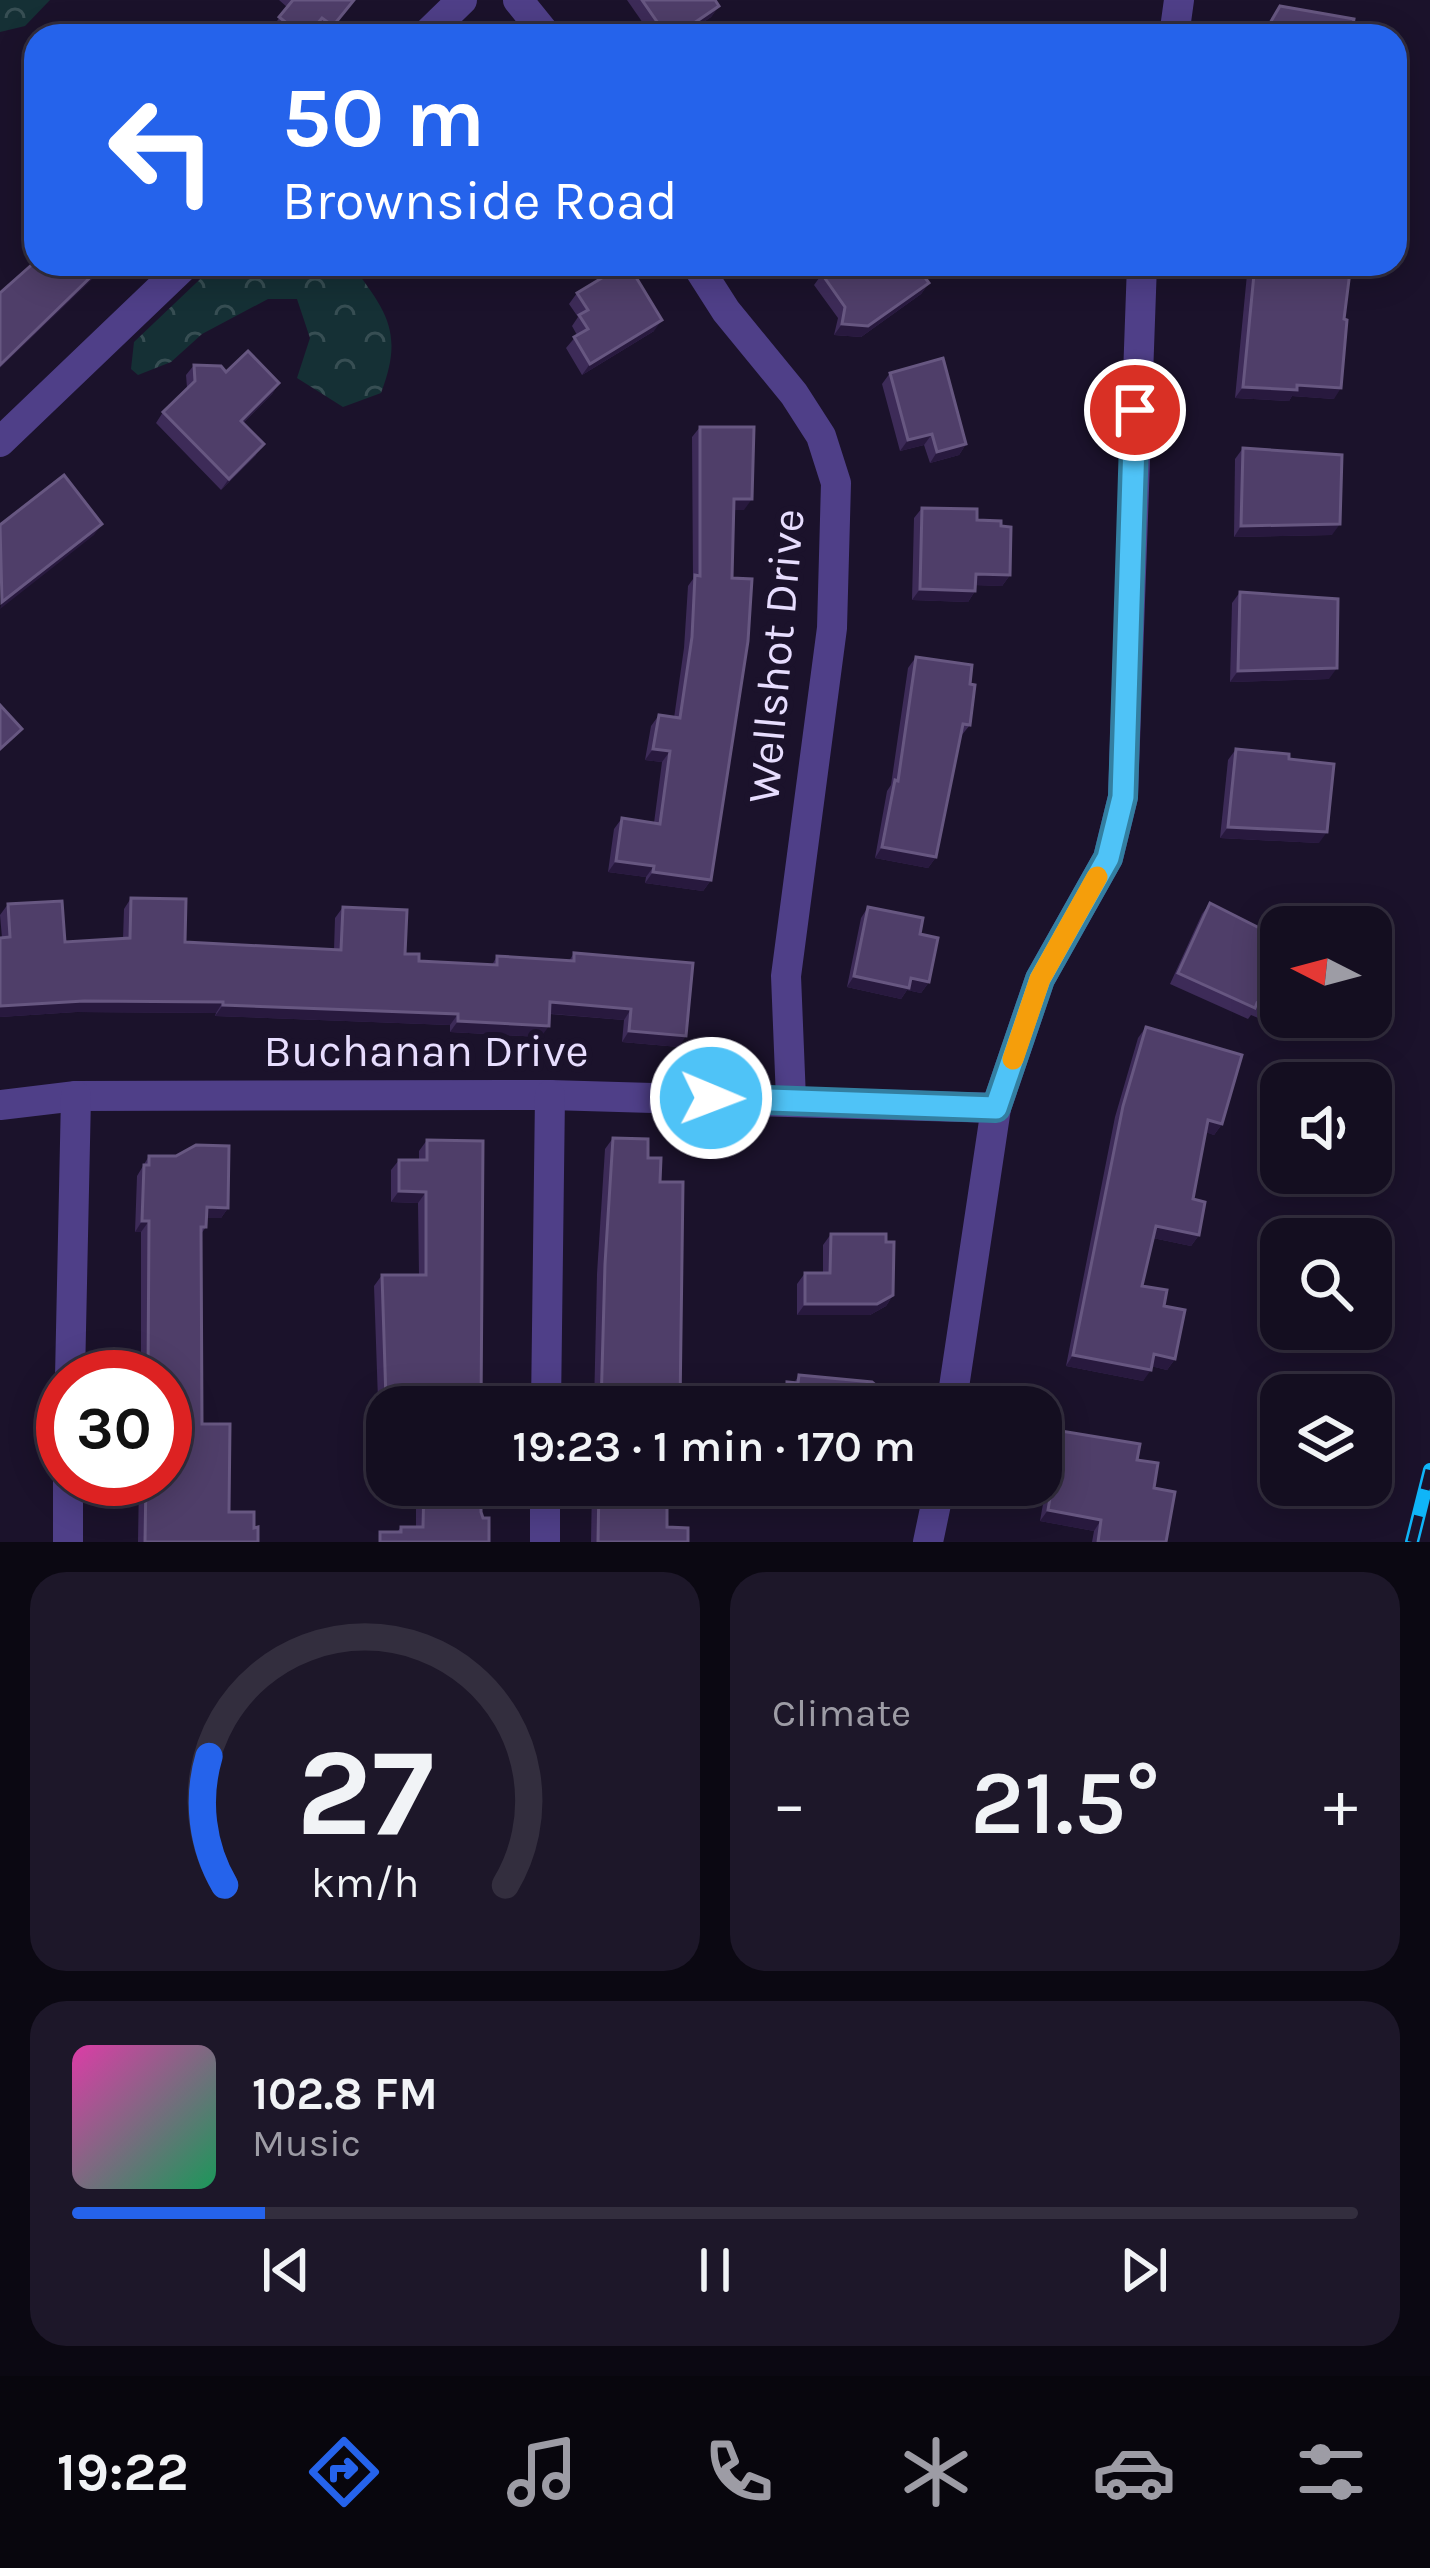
<!DOCTYPE html>
<meta charset="utf-8">
<style>
:root{--surface:#140e20;--page:#1d1729;--text:#f1f3f6;--muted:#9d9ca5;--line:#332e3e;--accent:#2563eb}
body{margin:0;font-family:Karla,sans-serif;background:var(--page);color:var(--text);height:100vh;display:flex;flex-direction:column;font-size:45px;white-space:nowrap}
*{box-sizing:border-box;margin:0}
p{font-size:39px;color:var(--muted)}
.icon{flex:none;width:66px;height:66px;fill:none;stroke:currentColor;stroke-width:2;stroke-linecap:round;stroke-linejoin:round}
.map{position:relative;height:1542px;overflow:hidden}
.details{display:flex;flex-direction:column;gap:30px;padding:30px;background:#0b0812;flex:1}
.details>*{flex:none}
.banner{position:absolute;left:24px;top:24px;width:1383px;height:252px;border-radius:36px;box-shadow:0 6px 30px #0003,0 0 0 3px var(--line);background:#2563eb;color:#fff;overflow:hidden}
.needle{width:78px;rotate:276deg}
.fabs{position:absolute;left:1260px;top:906px;display:grid;gap:24px}
.fabs a{display:grid;place-items:center;width:132px;height:132px;border-radius:24px;background:var(--surface);box-shadow:0 6px 30px #0003,0 0 0 3px var(--line);font-size:60px}
.speed{position:absolute;left:36px;top:1350px;display:flex;gap:24px;font-size:60px;font-weight:700;text-align:center}
.speed>*{display:grid;place-content:center;width:156px;height:156px;border-radius:50%;background:var(--surface);box-shadow:0 6px 30px #0003,0 0 0 3px var(--line);line-height:1}
.speed .limit{border:18px solid #d22;background:#fff;color:#111}
.pin{position:absolute;display:grid;place-items:center;width:102px;height:102px;color:#fff;margin:-51px;border:6px solid #fff;border-radius:50%;box-shadow:0 3px 12px #0007}
.me{position:absolute;width:132px;margin:-66px;rotate:91deg;stroke-linejoin:round;filter:drop-shadow(0 0 9px #0008)}
.turn{display:flex;align-items:center;gap:42px;height:252px;padding:0 60px;font-size:54px}
.turn .icon{width:156px;height:156px;stroke-width:2.5}
.turn b{display:block;font-size:84px;line-height:102px}
.big{font-size:90px;font-weight:600;line-height:1.1}
.details .card{flex:1;display:flex;flex-direction:column;justify-content:center;gap:18px;min-width:0;padding:0 42px;border-radius:36px;background:var(--page)}
.details .dial{align-items:center;gap:0}
.dial svg{height:312px;overflow:visible;fill:none;stroke:var(--line);stroke-width:7;stroke-linecap:round;text-anchor:middle}
.dial text{fill:var(--text);stroke:none}
.song{display:flex;align-items:center;gap:36px}
.cover{width:144px;height:144px;border-radius:18px;background:linear-gradient(135deg,hsl(320 70% 55%),hsl(150 70% 35%))}
.played{height:12px;border-radius:6px;background:linear-gradient(90deg,var(--accent) 15%,var(--line) 15%)}
.keys{display:flex;justify-content:space-around;direction:ltr}
.heat{display:flex;justify-content:space-between;align-items:center;font-size:66px;direction:ltr}
.details .tiles{flex:1;display:grid;gap:30px;grid-template-columns:1fr 1fr}
.card:last-child{grid-column:span 2}
.trip{position:absolute;left:366px;top:1386px;width:696px;height:120px;border-radius:36px;background:var(--surface);box-shadow:0 6px 30px #0003,0 0 0 3px var(--line);font-weight:600;line-height:120px;text-align:center}
.tabs{display:flex;height:192px;justify-content:space-around;align-items:center;background:#08060d;color:var(--muted)}
.tabs .icon{width:84px;height:84px}
.tabs .current{color:var(--accent)}
.tabs b{font-size:54px;color:var(--text)}
.map>svg:first-child{display:block}
.forest{fill:url(#forest-crowns)}
.lines{fill:none;stroke-linecap:round;stroke-linejoin:round}
.minor{stroke:#4f3f88;stroke-width:30}
.rail-casing{stroke:#0fb5f8;stroke-width:14}
.rail{stroke:#1b122b;stroke-width:9;stroke-dasharray:27;stroke-linecap:butt}
.wall{fill:#3d2b58}
.shaded-wall{fill:#28193e}
.building{fill:#4f3e69;stroke:#675781;stroke-width:3}
.route-casing{stroke:#337fa1;stroke-width:30}
.route{stroke:#4fc3f7;stroke-width:21}
.slow{stroke:#f59e0b;stroke-width:21}
.labels{text-anchor:middle;dominant-baseline:central;stroke-width:12;stroke-linejoin:round;paint-order:stroke}
.street-label{font-size:45px;fill:#e7ddfe;stroke:#1b122b}
</style>
<div class="map">
<svg width="1430" height="1542" viewBox="0 0 1430 1542">
<defs>
<pattern id="forest-crowns" width="20" height="18" patternUnits="userSpaceOnUse" patternTransform="scale(3)"><rect width="20" height="18" fill="#153035"/><path d="M2 6a3 3 0 1 1 6 0M12 15a3 3 0 1 1 6 0" fill="none" stroke="#374e53"/></pattern>
</defs>
<rect width="100%" height="100%" fill="#1b122b"/>
<!-- forest -->
<g class="forest">
<path d="M 0,0 L 50,0 L 25,26 L 0,32 Z"/>
<path d="M 216,264 L 351,264 C 387,312 404,333 381,393 L 343,407 L 297,378 L 310,338 L 297,299 L 268,299 L 202,334 L 171,362 L 138,375 L 131,369 L 134,342 Z"/>
</g>
<g class="lines">
<!-- minor -->
<g class="minor">
<path d="M 518,0 L 547,36"/>
<path d="M 425,36 L 462,0"/>
<path d="M 1174,36 L 1179,0"/>
<path d="M 696,264 L 726,311 L 794,394 L 821,436 L 836,483 L 832,628 L 786,976 L 791,1099"/>
<path d="M 0,442 L 186,264"/>
<path d="M 0,1105 L 76,1096 L 550,1095 L 996,1108"/>
<path d="M 70,1377 L 76,1096"/>
<path d="M 546,1407 L 550,1095"/>
<path d="M 951,1407 L 996,1108 L 1040,979 L 1108,858 L 1123,797 L 1142,264"/>
<path d="M 68,1542 L 68,1479"/>
<path d="M 545,1542 L 545,1485"/>
<path d="M 928,1542 L 940,1485"/>
</g>
<defs>
<path id="rail" d="M 1412,1542 L 1430,1470"/>
</defs>
<!-- rail casing -->
<use href="#rail" class="rail-casing"/>
<!-- rail -->
<use href="#rail" class="rail"/>
</g>
<!-- wall -->
<g class="wall">
<path d="M 279,0 L 355,0 L 326,36 L 314,28 L 308,36 L 282,36 L 272,28 L 287,7 Z"/>
<path d="M 627,0 L 715,0 L 719,6 L 711,17 L 683,36 L 652,36 Z"/>
<path d="M 1280,6 L 1351,36 L 1264,36 L 1262,34 Z"/>
<path d="M 1248,264 L 1351,264 L 1334,399 L 1292,396 L 1289,401 L 1235,398 Z"/>
<path d="M 890,270 L 929,283 L 921,294 L 861,337 L 834,335 L 838,318 L 814,285 L 822,274 Z"/>
<path d="M 577,293 L 654,331 L 582,375 L 566,348 L 577,335 L 572,326 L 578,317 L 569,304 Z"/>
<path d="M 194,365 L 279,383 L 272,394 L 243,423 L 256,455 L 221,490 L 156,423 L 163,412 L 187,388 L 186,375 Z"/>
<path d="M 890,373 L 966,444 L 959,455 L 930,463 L 924,445 L 900,451 L 882,384 Z"/>
<path d="M 700,427 L 744,510 L 733,510 L 711,880 L 703,891 L 645,883 L 646,877 L 608,872 L 614,829 L 622,818 L 654,823 L 662,762 L 645,760 L 651,726 L 659,715 L 674,718 L 684,648 L 688,586 L 693,579 L 692,437 Z"/>
<path d="M 1243,448 L 1332,535 L 1234,537 L 1235,459 Z"/>
<path d="M 922,508 L 977,520 L 1010,575 L 1002,586 L 976,585 L 975,591 L 968,602 L 912,600 L 914,518 Z"/>
<path d="M 1240,592 L 1329,679 L 1230,682 L 1232,603 Z"/>
<path d="M 916,657 L 970,684 L 970,725 L 961,736 L 936,857 L 928,868 L 875,858 L 887,791 L 891,785 L 908,668 Z"/>
<path d="M 1236,749 L 1289,759 L 1319,843 L 1220,838 L 1228,760 Z"/>
<path d="M 131,898 L 185,942 L 334,950 L 335,918 L 343,907 L 405,954 L 419,961 L 492,965 L 497,956 L 569,961 L 574,953 L 679,1047 L 622,1042 L 624,1020 L 550,1014 L 541,1037 L 450,1032 L 450,1025 L 215,1016 L 216,1013 L 76,1012 L 0,1017 L 0,938 L 2,938 L 0,915 L 8,904 L 65,942 L 123,939 L 124,909 Z"/>
<path d="M 1210,903 L 1271,1009 L 1263,1020 L 1251,1015 L 1248,1019 L 1170,984 L 1202,914 Z"/>
<path d="M 868,907 L 920,934 L 929,982 L 921,993 L 907,990 L 901,999 L 847,987 L 861,918 Z"/>
<path d="M 1146,1027 L 1222,1124 L 1214,1135 L 1206,1132 L 1193,1199 L 1199,1235 L 1191,1246 L 1153,1238 L 1142,1286 L 1164,1306 L 1175,1359 L 1167,1370 L 1151,1366 L 1143,1381 L 1066,1366 L 1115,1117 L 1138,1038 Z"/>
<path d="M 613,1138 L 648,1158 L 660,1182 L 680,1407 L 594,1407 L 597,1274 L 605,1149 Z"/>
<path d="M 427,1140 L 483,1141 L 387,1464 L 371,1464 L 371,1411 L 378,1400 L 374,1286 L 382,1275 L 419,1275 L 418,1203 L 391,1202 L 391,1170 L 399,1160 L 419,1160 L 419,1151 Z"/>
<path d="M 149,1156 L 228,1208 L 221,1218 L 207,1218 L 206,1227 L 201,1234 L 202,1424 L 229,1512 L 254,1528 L 258,1542 L 138,1542 L 139,1479 L 165,1479 L 165,1377 L 141,1377 L 141,1232 L 135,1232 L 137,1176 Z"/>
<path d="M 831,1234 L 886,1242 L 893,1295 L 886,1306 L 870,1315 L 797,1315 L 797,1284 L 805,1273 L 823,1273 L 823,1245 Z"/>
<path d="M 799,1375 L 886,1407 L 780,1407 L 780,1393 L 787,1382 L 794,1383 Z"/>
<path d="M 1061,1431 L 1137,1460 L 1154,1488 L 1166,1542 L 1092,1542 L 1094,1531 L 1040,1521 L 1054,1441 Z"/>
<path d="M 416,1485 L 481,1485 L 481,1512 L 483,1518 L 397,1532 L 401,1527 L 416,1527 Z"/>
<path d="M 592,1485 L 667,1485 L 667,1527 L 688,1542 L 591,1542 Z"/>
</g>
<!-- shaded-wall -->
<g class="shaded-wall">
<path d="M 719,6 L 711,17 L 683,36 L 675,36 Z"/>
<path d="M 104,264 L 108,264 L 0,368 L 0,365 Z"/>
<path d="M 929,283 L 921,294 L 861,337 L 834,335 L 842,324 Z"/>
<path d="M 662,320 L 654,331 L 582,375 L 590,364 Z"/>
<path d="M 279,383 L 272,394 L 233,432 L 241,421 Z"/>
<path d="M 1297,385 L 1341,388 L 1334,399 L 1292,396 L 1289,401 L 1235,398 L 1243,387 Z"/>
<path d="M 932,434 L 924,445 L 900,451 L 908,440 Z"/>
<path d="M 264,444 L 256,455 L 221,490 L 229,479 Z"/>
<path d="M 966,444 L 959,455 L 930,463 L 937,452 Z"/>
<path d="M 734,499 L 752,499 L 744,510 L 726,510 Z"/>
<path d="M 102,524 L 94,535 L 0,609 L 2,602 Z"/>
<path d="M 1340,524 L 1332,535 L 1234,537 L 1241,526 Z"/>
<path d="M 976,574 L 1010,575 L 1002,586 L 968,585 Z"/>
<path d="M 920,589 L 975,591 L 968,602 L 912,600 Z"/>
<path d="M 1337,668 L 1329,679 L 1230,682 L 1238,671 Z"/>
<path d="M 653,749 L 670,751 L 662,762 L 645,760 Z"/>
<path d="M 1228,827 L 1327,832 L 1319,843 L 1220,838 Z"/>
<path d="M 882,847 L 936,857 L 928,868 L 875,858 Z"/>
<path d="M 616,861 L 654,866 L 646,877 L 608,872 Z"/>
<path d="M 653,872 L 711,880 L 703,891 L 645,883 Z"/>
<path d="M 854,976 L 911,978 L 929,982 L 921,993 L 907,990 L 901,999 L 847,987 Z"/>
<path d="M 84,1001 L 223,1002 L 216,1013 L 76,1012 L 0,1017 L 0,1006 Z"/>
<path d="M 550,1002 L 631,1009 L 624,1020 L 543,1013 Z"/>
<path d="M 223,1005 L 458,1014 L 450,1025 L 215,1016 Z"/>
<path d="M 458,1021 L 549,1026 L 541,1037 L 450,1032 Z"/>
<path d="M 629,1031 L 686,1036 L 679,1047 L 622,1042 Z"/>
<path d="M 1208,1120 L 1222,1124 L 1214,1135 L 1201,1131 Z"/>
<path d="M 399,1191 L 426,1192 L 418,1203 L 391,1202 Z"/>
<path d="M 207,1207 L 228,1208 L 221,1218 L 200,1218 Z"/>
<path d="M 142,1221 L 149,1221 L 141,1232 L 135,1232 Z"/>
<path d="M 1156,1226 L 1199,1235 L 1191,1246 L 1148,1237 Z"/>
<path d="M 893,1295 L 886,1306 L 870,1315 L 797,1315 L 805,1304 Z"/>
<path d="M 1154,1354 L 1175,1359 L 1167,1370 L 1146,1365 Z"/>
<path d="M 1073,1355 L 1151,1370 L 1143,1381 L 1066,1366 Z"/>
<path d="M 379,1453 L 387,1453 L 387,1464 L 371,1464 Z"/>
<path d="M 1048,1510 L 1101,1520 L 1094,1531 L 1040,1521 Z"/>
</g>
<!-- building -->
<g class="building">
<path d="M 293,0 L 354,0 L 333,26 L 322,18 L 307,36 L 303,36 L 279,17 Z"/>
<path d="M 642,0 L 715,0 L 719,6 L 675,36 L 667,36 Z"/>
<path d="M 1280,6 L 1354,19 L 1351,36 L 1278,36 L 1270,23 Z"/>
<path d="M 36,261 L 36,264 L 104,264 L 0,365 L 0,293 Z"/>
<path d="M 625,264 L 628,264 L 662,320 L 590,364 L 574,337 L 588,329 L 579,315 L 588,310 L 577,293 Z"/>
<path d="M 836,264 L 886,264 L 890,270 L 899,264 L 915,264 L 929,283 L 868,326 L 842,324 L 845,307 L 822,274 Z"/>
<path d="M 1255,264 L 1351,264 L 1344,319 L 1347,320 L 1341,388 L 1297,385 L 1297,390 L 1243,387 Z"/>
<path d="M 248,351 L 279,383 L 241,421 L 264,444 L 229,479 L 163,412 L 195,381 L 194,365 L 221,366 L 226,372 Z"/>
<path d="M 943,358 L 966,444 L 937,452 L 932,434 L 908,440 L 890,373 Z"/>
<path d="M 700,427 L 754,427 L 752,499 L 734,499 L 732,578 L 752,579 L 748,641 L 711,880 L 653,872 L 654,866 L 616,861 L 622,818 L 660,824 L 670,751 L 653,749 L 659,715 L 680,718 L 692,637 L 695,575 L 700,576 Z"/>
<path d="M 1243,448 L 1342,455 L 1340,524 L 1241,526 Z"/>
<path d="M 64,475 L 102,524 L 2,602 L 0,525 Z"/>
<path d="M 922,508 L 977,509 L 977,520 L 1001,521 L 1001,526 L 1011,527 L 1010,575 L 976,574 L 975,591 L 920,589 Z"/>
<path d="M 1240,592 L 1338,599 L 1337,668 L 1238,671 Z"/>
<path d="M 916,657 L 972,665 L 970,684 L 975,685 L 970,725 L 963,724 L 936,857 L 882,847 L 895,780 L 898,781 Z"/>
<path d="M 0,705 L 22,729 L 0,749 Z"/>
<path d="M 1236,749 L 1289,754 L 1289,759 L 1334,764 L 1327,832 L 1228,827 Z"/>
<path d="M 131,898 L 186,899 L 185,942 L 341,950 L 343,907 L 407,910 L 405,954 L 419,954 L 419,961 L 497,965 L 497,956 L 574,961 L 574,953 L 693,963 L 686,1036 L 629,1031 L 631,1009 L 550,1002 L 549,1026 L 458,1021 L 458,1014 L 223,1005 L 223,1002 L 84,1001 L 0,1006 L 0,938 L 10,937 L 8,904 L 62,901 L 65,942 L 130,938 Z"/>
<path d="M 1210,903 L 1281,939 L 1281,986 L 1271,1009 L 1257,1003 L 1255,1008 L 1178,973 Z"/>
<path d="M 868,907 L 923,918 L 920,934 L 938,938 L 929,982 L 911,978 L 909,988 L 854,976 Z"/>
<path d="M 1146,1027 L 1242,1055 L 1222,1124 L 1208,1120 L 1193,1199 L 1205,1202 L 1199,1235 L 1156,1226 L 1142,1286 L 1167,1290 L 1164,1306 L 1185,1310 L 1175,1359 L 1154,1354 L 1151,1370 L 1073,1355 L 1123,1106 Z"/>
<path d="M 613,1138 L 648,1139 L 648,1158 L 661,1158 L 660,1182 L 683,1182 L 680,1407 L 601,1407 L 605,1264 Z"/>
<path d="M 427,1140 L 483,1141 L 481,1407 L 387,1407 L 387,1453 L 379,1453 L 379,1400 L 386,1400 L 382,1275 L 426,1275 L 426,1192 L 399,1191 L 399,1160 L 427,1160 Z"/>
<path d="M 196,1145 L 229,1146 L 228,1208 L 207,1207 L 206,1227 L 201,1227 L 202,1424 L 230,1424 L 229,1512 L 254,1512 L 254,1528 L 258,1527 L 258,1542 L 145,1542 L 146,1479 L 165,1479 L 165,1377 L 148,1377 L 149,1221 L 142,1221 L 144,1165 L 149,1165 L 149,1156 L 176,1156 Z"/>
<path d="M 831,1234 L 886,1234 L 886,1242 L 894,1242 L 893,1295 L 877,1304 L 805,1304 L 805,1273 L 830,1273 Z"/>
<path d="M 799,1375 L 872,1382 L 887,1395 L 886,1407 L 787,1407 L 787,1382 L 798,1383 Z"/>
<path d="M 1061,1431 L 1140,1444 L 1137,1460 L 1158,1463 L 1154,1488 L 1175,1492 L 1166,1542 L 1098,1542 L 1101,1520 L 1048,1510 Z"/>
<path d="M 424,1485 L 481,1485 L 481,1512 L 483,1518 L 489,1518 L 489,1542 L 380,1542 L 380,1532 L 401,1532 L 401,1527 L 423,1527 Z"/>
<path d="M 599,1485 L 667,1485 L 667,1527 L 688,1528 L 688,1542 L 598,1542 Z"/>
</g>
<g class="lines">
<defs>
<path id="route" d="M 711,1098 L 996,1108 L 1040,979 L 1108,858 L 1123,797 L 1135,410"/>
</defs>
<!-- route casing -->
<use href="#route" class="route-casing"/>
<!-- route -->
<use href="#route" class="route"/>
<!-- slow -->
<path class="slow" d="M 1013,1059 L 1040,979 L 1097,877"/>
</g>
<g class="labels">
<!-- street labels -->
<g class="street-label">
<text transform="translate(776 656) rotate(-85)">Wellshot Drive</text>
<text x="426" y="1051">Buchanan Drive</text>
</g>
</g>
</svg>
<div class="fabs">
<a><svg class="needle" viewBox="-14 -14 28 28"><path d="M0-13l5 13h-10z" fill="#e53935"/><path d="M0 13l5-13h-10z" fill="#9d9ca5"/></svg></a>
<a><svg class="icon" aria-label="sound" viewBox="0 0 24 24"><path d="M4 9h4l5-4v14l-5-4H4zM17 9q2 3 0 6"/></svg></a>
<a><svg class="icon" aria-label="search" viewBox="0 0 24 24"><circle cx="10" cy="10" r="6"/><path d="M15 15l6 6"/></svg></a>
<a><svg class="icon" aria-label="layers" viewBox="0 0 24 24"><path d="M12 4l9 5-9 5-9-5zM3 14l9 5 9-5"/></svg></a>
</div>
<div class="speed"><div class="limit">30</div></div>
<div class="pin" style="left:1135px;top:410px;background:#d93025"><svg class="icon" aria-label="arrive" viewBox="0 0 24 24"><path d="M6 21V4h12l-3 4 3 4H6"/></svg></div>
<svg class="me" style="left:711px;top:1098px" viewBox="-20 -20 40 40"><circle r="17" fill="#4fc3f7" stroke="#fff" stroke-width="3"/><path d="M0-11L8 9 0 5-8 9z" fill="#fff"/></svg>
<div class="trip">19:23 · 1 min · 170 m</div>
<div class="banner">
<div class="turn"><svg class="icon" aria-label="left" viewBox="0 0 24 24"><path d="M17 20v-9H6M10 6l-5 5 5 5"/></svg><div><b>50 m</b>Brownside Road</div></div>
</div>
</div>
<section class="details">
<div class="tiles">
<div class="card dial"><svg viewBox="0 0 100 80">
<path d="M14 69A42 42 0 1 1 86 69"/>
<path d="M14 69A42 42 0 0 1 10 36" stroke="#2563eb"/>
<text x="50" y="56" font-size="32" font-weight="700">27</text>
<text x="50" y="72" font-size="11">km/h</text>
</svg></div>
<div class="card"><p>Climate</p>
<div class="heat"><a>−</a><b class="big">21.5°</b><a>+</a></div>
</div>
<div class="card">
<div class="song"><i class="cover"></i><div><b>102.8 FM</b><p>Music</p></div></div>
<div class="played"></div>
<div class="keys"><svg class="icon" aria-label="previous" viewBox="0 0 24 24"><path d="M18 5L8 12l10 7zM5 5v14"/></svg><svg class="icon" aria-label="pause" viewBox="0 0 24 24"><path d="M8 5v14M16 5v14"/></svg><svg class="icon" aria-label="next" viewBox="0 0 24 24"><path d="M6 5l10 7-10 7zM19 5v14"/></svg></div>
</div>
</div>
</section>
<nav class="tabs">
<b>19:22</b>
<svg class="icon current" aria-label="directions" viewBox="0 0 24 24"><path d="M12 3l9 9-9 9-9-9zM9 14v-3h6M13 9l2 2-2 2"/></svg>
<svg class="icon" aria-label="music" viewBox="0 0 24 24"><path d="M9 18V5l10-2v13"/><circle cx="6" cy="18" r="3"/><circle cx="16" cy="16" r="3"/></svg>
<svg class="icon" aria-label="phone" viewBox="0 0 24 24"><path d="M5 4h4l2 5-3 2q2 4 5 5l2-3 5 2v4C11 20 4 13 5 4z"/></svg>
<svg class="icon" aria-label="climate" viewBox="0 0 24 24"><path d="M12 3v18M4 7l16 10M4 17L20 7"/></svg>
<svg class="icon" aria-label="car" viewBox="0 0 24 24"><path d="M5 17H2v-5l4-1 3-4h7l3 4 3 1v5h-3M9 17h6M6 11h13"/><circle cx="7" cy="17" r="2"/><circle cx="17" cy="17" r="2"/></svg>
<svg class="icon" aria-label="filters" viewBox="0 0 24 24"><path d="M4 7h16M4 17h16"/><circle cx="9" cy="7" r="2"/><circle cx="15" cy="17" r="2"/></svg>
</nav>
